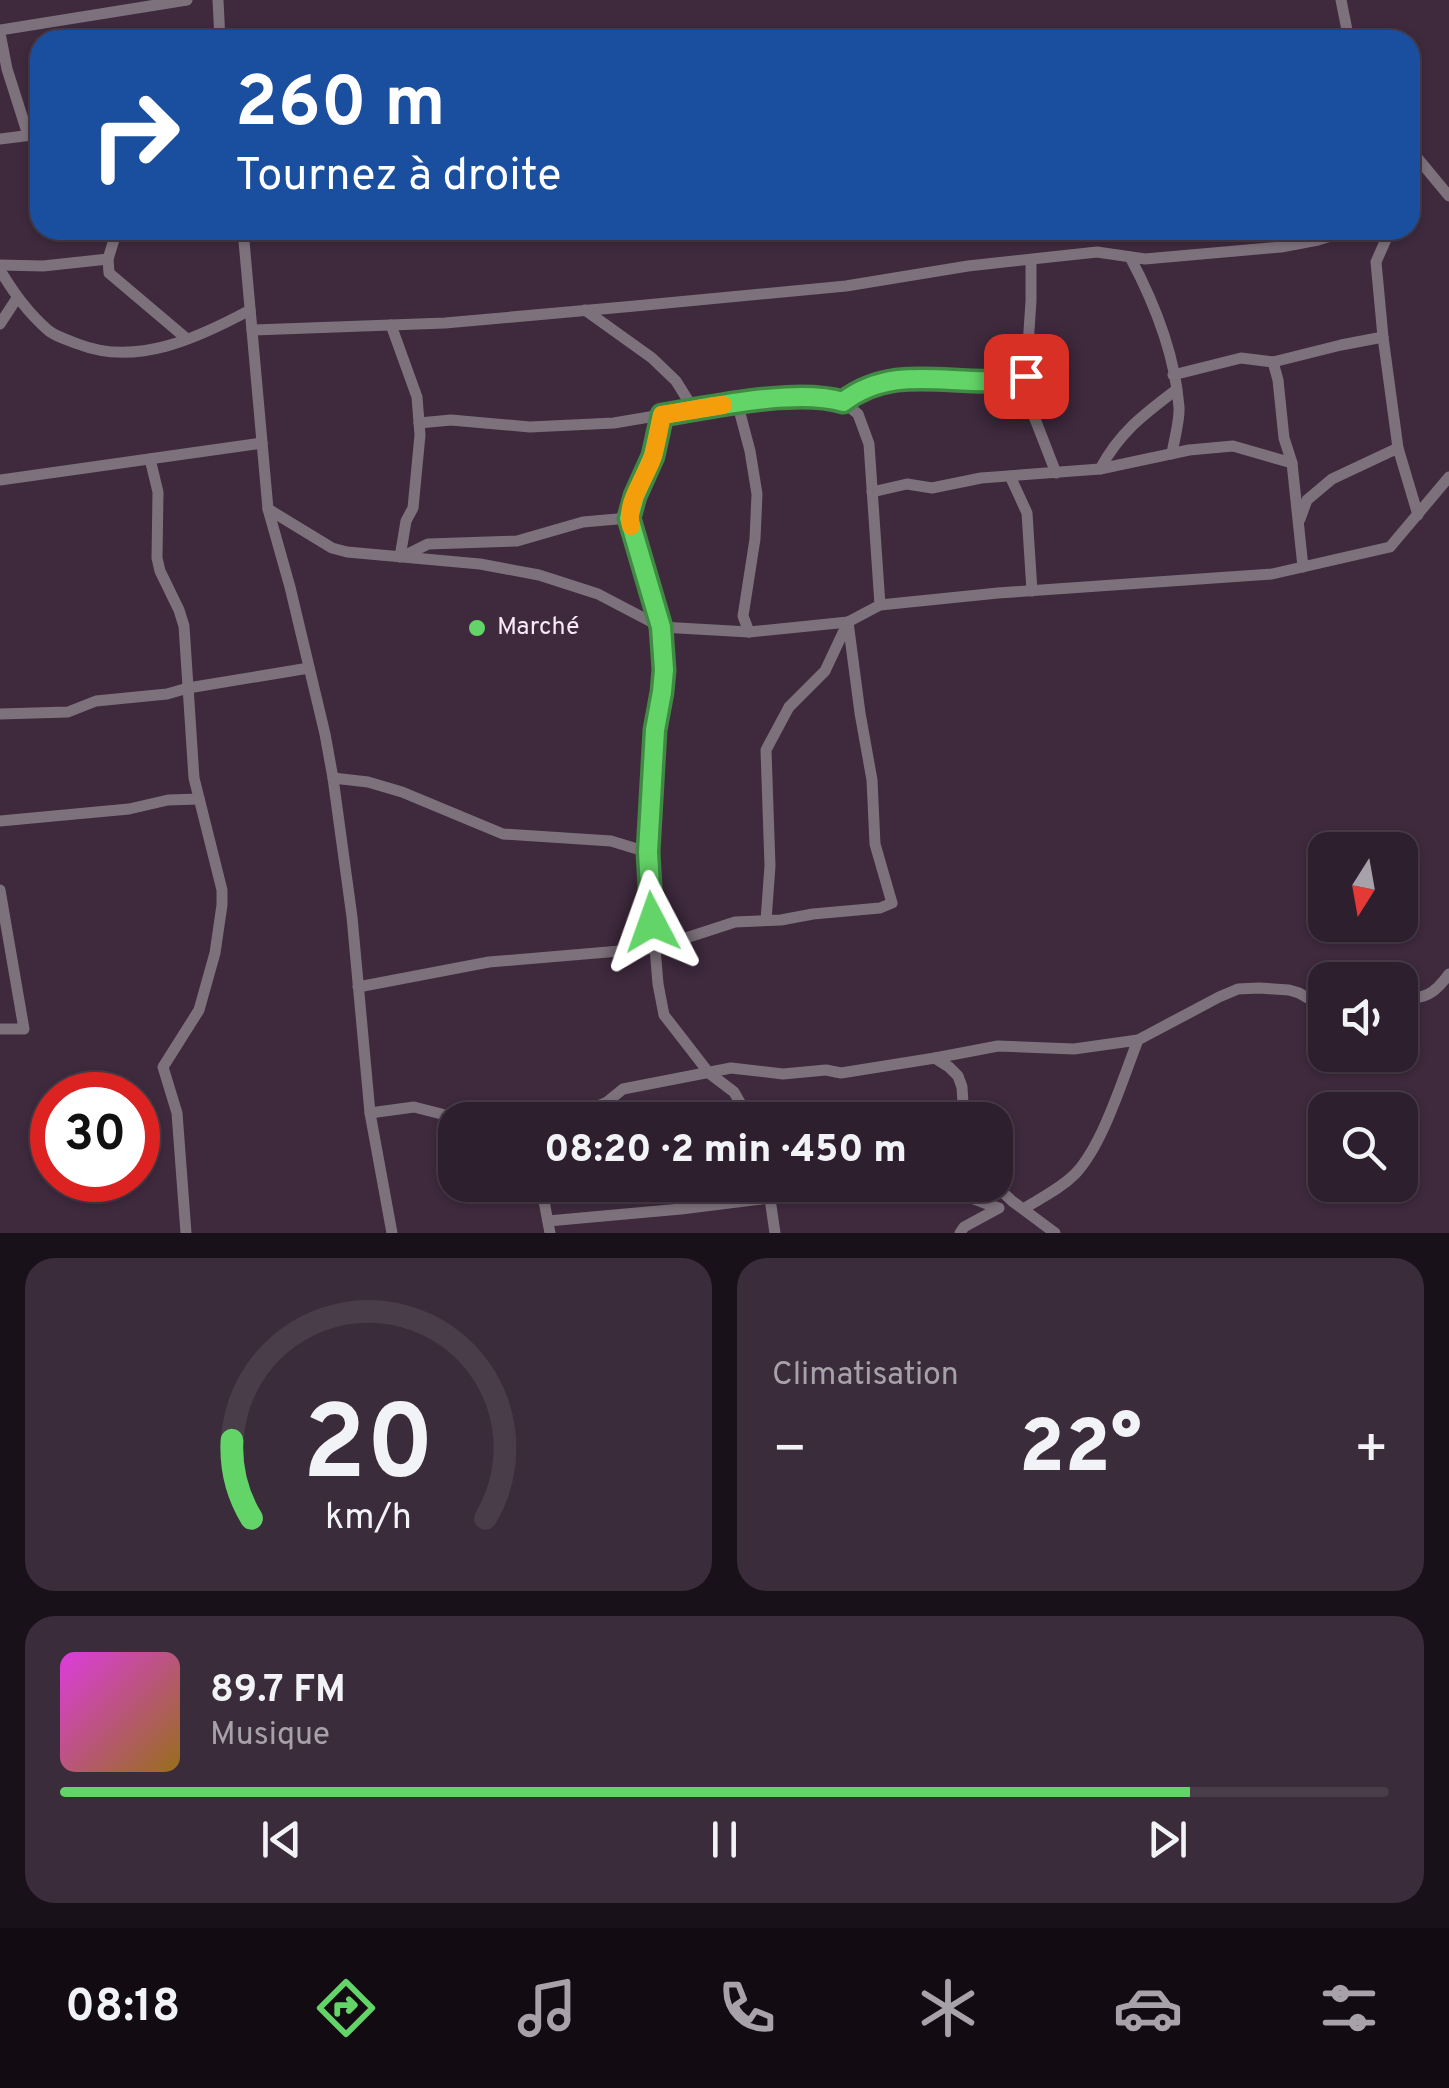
<!DOCTYPE html>
<html lang="fr">
<meta charset="utf-8">
<style>
:root{--surface:#2e1f2e;--page:#3a2c3a;--text:#f1f3f6;--muted:#a7a2aa;--line:#493d4a;--accent:#63d468}
body{margin:0;font-family:Overpass,sans-serif;background:var(--page);color:var(--text);height:100vh;display:flex;flex-direction:column;font-size:38px;white-space:nowrap}
*{box-sizing:border-box;margin:0}
p{font-size:32px;color:var(--muted)}
.icon{flex:none;width:55px;height:55px;fill:none;stroke:currentColor;stroke-width:2;stroke-linecap:round;stroke-linejoin:round}
.map{position:relative;height:1233px;overflow:hidden}
.panel{display:flex;flex-direction:column;gap:25px;padding:25px;background:#191119;flex:1}
.panel>*{flex:none}
.top-card{position:absolute;left:30px;top:30px;width:1390px;height:210px;border-radius:30px;box-shadow:0 2px 8px #0004,0 0 0 2px var(--line);background:#1a4fa0;color:#fff;overflow:hidden}
.needle{width:65px;rotate:191deg}
.tools{position:absolute;left:1308px;top:832px;display:grid;gap:20px}
.tools a{display:grid;place-items:center;width:110px;height:110px;border-radius:20px;background:var(--surface);box-shadow:0 2px 8px #0004,0 0 0 2px var(--line);font-size:50px}
.speed{position:absolute;left:30px;top:1072px;display:flex;gap:20px;font-size:50px;font-weight:700;text-align:center}
.speed>*{display:grid;place-content:center;width:130px;height:130px;border-radius:50%;background:var(--surface);box-shadow:0 2px 8px #0004,0 0 0 2px var(--line);line-height:1}
.speed .limit{border:15px solid #d22;background:#fff;color:#111}
.pin{position:absolute;display:grid;place-items:center;width:85px;height:85px;color:#fff;margin:-42px;border-radius:20px;box-shadow:0 5px 15px #0006}
.me{position:absolute;width:110px;margin:-55px;rotate:356deg;stroke-linejoin:round;filter:drop-shadow(0 0 8px #0008)}
.turn{display:flex;align-items:center;gap:35px;height:210px;padding:0 40px;font-size:45px}
.turn .icon{width:130px;height:130px;stroke-width:2.5}
.turn b{display:block;font-size:70px;line-height:85px}
.big{font-size:75px;font-weight:800;line-height:1.1}
.panel .card{flex:1;display:flex;flex-direction:column;justify-content:center;gap:15px;min-width:0;padding:0 35px;border-radius:30px;background:var(--page)}
.panel .dial{align-items:center;gap:0}
.dial svg{height:260px;overflow:visible;fill:none;stroke:var(--line);stroke-width:7;stroke-linecap:round;text-anchor:middle}
.dial text{fill:var(--text);stroke:none}
.song{display:flex;align-items:center;gap:30px}
.cover{width:120px;height:120px;border-radius:15px;background:linear-gradient(135deg,hsl(300 70% 55%),hsl(40 70% 35%))}
.played{height:10px;border-radius:5px;background:linear-gradient(90deg,var(--accent) 85%,var(--line) 85%)}
.keys{display:flex;justify-content:space-around;direction:ltr}
.heat{display:flex;justify-content:space-between;align-items:center;font-size:55px;direction:ltr}
.panel .tiles{flex:1;display:grid;gap:25px;grid-template-columns:1fr 1fr}
.card:last-child{grid-column:span 2}
.trip{position:absolute;left:438px;top:1102px;width:575px;height:100px;border-radius:30px;background:var(--surface);box-shadow:0 2px 8px #0004,0 0 0 2px var(--line);font-weight:800;line-height:100px;text-align:center}
.menu{display:flex;height:160px;justify-content:space-around;align-items:center;background:#120c12;color:var(--muted)}
.menu .icon{width:70px;height:70px}
.menu .on{color:var(--accent)}
.menu b{font-size:45px;color:var(--text)}
.map>svg:first-child{display:block}
.lines{fill:none;stroke-linecap:round;stroke-linejoin:round}
.minor{stroke:#7d717c;stroke-width:11}
.route-casing{stroke:#408a44;stroke-width:25}
.route{stroke:#63d468;stroke-width:18}
.slow{stroke:#f59e0b;stroke-width:18}
.poi-dot{fill:#63d468;stroke:#3e293d;stroke-width:4}
.labels{text-anchor:middle;dominant-baseline:central;stroke-width:10;stroke-linejoin:round;paint-order:stroke}
.poi-label{font-size:25px;fill:#f7e9f6;stroke:#3e293d;text-anchor:start}
</style>
<div class="map">
<svg width="1449" height="1233" viewBox="0 0 1449 1233">
<rect width="100%" height="100%" fill="#3e293d"/>
<g class="lines">
<!-- minor -->
<g class="minor">
<path d="M 218,0 L 220,40"/>
<path d="M 1341,0 L 1349,40"/>
<path d="M 0,30 L 187,0"/>
<path d="M 0,33 L 7,69 L 28,135"/>
<path d="M 0,139 L 40,134"/>
<path d="M 1410,149 L 1449,196"/>
<path d="M 117,230 L 108,259 L 109,273 L 187,339"/>
<path d="M 243,230 L 268,509 L 290,587 L 325,734 L 333,778 L 352,917 L 370,1113 L 392,1233"/>
<path d="M 1361,230 L 1387,237 L 1376,262 L 1383,337 L 1398,448 L 1418,515"/>
<path d="M 1130,257 C 1154,302 1175,354 1179,407 C 1180,421 1174,439 1172,454"/>
<path d="M 1031,260 L 1031,301 L 1026,376 L 1030,406 L 1056,473"/>
<path d="M 0,265 L 43,266 L 108,259"/>
<path d="M 0,270 C 14,293 28,313 49,331 C 57,337 68,340 78,344 C 136,367 198,338 250,310"/>
<path d="M 585,310 L 652,358 L 676,381 L 694,410"/>
<path d="M 0,324 L 17,298"/>
<path d="M 391,325 L 417,397 L 420,435 L 413,508 L 406,521 L 400,557"/>
<path d="M 252,330 L 445,323 L 635,306 L 846,286 L 968,266 L 1097,252 L 1145,259 L 1281,247 L 1318,240 L 1350,230"/>
<path d="M 1273,362 L 1341,345 L 1383,337"/>
<path d="M 1173,375 L 1241,358 L 1273,362 L 1278,380 L 1284,438 L 1292,463 L 1303,567"/>
<path d="M 737,402 L 750,451 L 757,494 L 755,539 L 743,616 L 749,632"/>
<path d="M 843,402 C 890,366 941,383 995,381 C 1005,380 1015,378 1026,376"/>
<path d="M 419,423 L 451,420 L 530,427 L 614,423 L 737,402 L 823,396 L 843,402 L 858,414 L 869,444 L 880,605"/>
<path d="M 150,459 L 158,492 L 157,558 L 160,571 L 179,610 L 184,626 L 194,778 L 222,890 L 222,905 L 215,953 L 199,1010 L 163,1067 L 177,1113 L 186,1233"/>
<path d="M 1100,469 C 1120,432 1143,415 1176,390"/>
<path d="M 1010,476 L 1027,513 L 1032,591"/>
<path d="M 0,480 L 262,443"/>
<path d="M 872,492 L 907,484 L 932,488 L 981,478 L 1100,469 L 1189,450 L 1233,446 L 1292,463"/>
<path d="M 268,509 L 332,548 L 347,552 L 480,564 L 539,575 L 598,594 L 661,627 L 749,632 L 848,622 L 880,605 L 998,593 L 1272,574 L 1390,547 L 1449,477"/>
<path d="M 1300,519 L 1307,500 L 1332,479 L 1398,448"/>
<path d="M 404,556 L 428,544 L 517,541 L 583,522 L 629,518"/>
<path d="M 0,714 L 68,712 L 96,701 L 167,694 L 188,688 L 309,668"/>
<path d="M 333,778 L 368,782 L 402,792 L 503,834 L 611,841 L 647,852 L 658,984 L 664,1015 L 709,1073 L 734,1092 L 750,1120"/>
<path d="M 0,821 L 129,809 L 168,800 L 199,799"/>
<path d="M 647,852 L 655,729 L 662,692 L 664,670 L 661,627 L 629,518 L 635,496 L 653,456 L 662,415"/>
<path d="M 0,890 L 24,1029 L 0,1029"/>
<path d="M 766,920 L 770,866 L 766,750 L 789,707 L 825,671 L 848,622"/>
<path d="M 358,987 L 489,962 L 655,948 L 735,922 L 781,920 L 813,914 L 880,908 L 892,903 L 875,844 L 872,780 L 860,713 L 848,622"/>
<path d="M 1400,1001 C 1426,997 1433,996 1449,974"/>
<path d="M 935,1058 L 998,1046 L 1074,1049 L 1138,1040 L 1219,997 L 1238,989 L 1259,988 L 1289,990 L 1299,993 L 1325,1008"/>
<path d="M 370,1113 L 414,1107 L 465,1120"/>
<path d="M 565,1120 L 607,1102 L 623,1089 L 731,1068 L 783,1074 L 826,1070 L 841,1073 L 935,1058 L 949,1067 L 958,1076 L 962,1087 L 964,1120"/>
<path d="M 541,1185 L 550,1233"/>
<path d="M 768,1185 L 775,1233"/>
<path d="M 937,1185 L 998,1208"/>
<path d="M 995,1185 L 1012,1201 L 1055,1233"/>
<path d="M 1023,1209 C 1041,1198 1060,1189 1075,1174 C 1103,1145 1123,1078 1138,1040"/>
<path d="M 548,1221 L 681,1209 L 770,1198"/>
<path d="M 960,1233 L 964,1227 L 999,1208"/>
</g>
</g>
<g class="lines">
<defs>
<path id="route" d="M 652,922 L 648,852 L 655,730 L 662,692 L 664,670 L 661,627 L 629,518 L 635,496 L 653,456 L 662,415 C 712,407 797,388 843,402 C 890,366 941,383 995,381 C 1005,380 1016,378 1026,376"/>
</defs>
<!-- route casing -->
<use href="#route" class="route-casing"/>
<!-- route -->
<use href="#route" class="route"/>
<!-- slow -->
<path class="slow" d="M 631,526 C 625,502 646,478 653,456 C 657,442 659,428 662,415 L 723,405"/>
</g>
<!-- markers -->
<circle class="poi-dot" cx="477" cy="628" r="10"/>
<g class="labels">
<!-- poi labels -->
<g class="poi-label">
<text x="497" y="628">Marché</text>
</g>
</g>
</svg>
<div class="tools">
<a><svg class="needle" viewBox="-14 -14 28 28"><path d="M0-13l5 13h-10z" fill="#e53935"/><path d="M0 13l5-13h-10z" fill="#a7a2aa"/></svg></a>
<a><svg class="icon" aria-label="sound" viewBox="0 0 24 24"><path d="M4 9h4l5-4v14l-5-4H4zM17 9q2 3 0 6"/></svg></a>
<a><svg class="icon" aria-label="search" viewBox="0 0 24 24"><circle cx="10" cy="10" r="6"/><path d="M15 15l6 6"/></svg></a>
</div>
<div class="speed"><div class="limit">30</div></div>
<div class="pin" style="left:1026px;top:376px;background:#d93025"><svg class="icon" aria-label="arrive" viewBox="0 0 24 24"><path d="M6 21V4h12l-3 4 3 4H6"/></svg></div>
<svg class="me" style="left:652px;top:922px" viewBox="-20 -20 40 40"><path d="M0-17L14 15 0 8-14 15z" fill="#63d468" stroke="#fff" stroke-width="4"/></svg>
<div class="trip">08:20 · 2 min · 450 m</div>
<div class="top-card">
<div class="turn"><svg class="icon" aria-label="right" viewBox="0 0 24 24"><path d="M7 20v-9h11M14 6l5 5-5 5"/></svg><div><b>260 m</b>Tournez à droite</div></div>
</div>
</div>
<section class="panel">
<div class="tiles">
<div class="card dial"><svg viewBox="0 0 100 80">
<path d="M14 69A42 42 0 1 1 86 69"/>
<path d="M14 69A42 42 0 0 1 8 45" stroke="#63d468"/>
<text x="50" y="56" font-size="32" font-weight="700">20</text>
<text x="50" y="72" font-size="11">km/h</text>
</svg></div>
<div class="card"><p>Climatisation</p>
<div class="heat"><a>−</a><b class="big">22°</b><a>+</a></div>
</div>
<div class="card">
<div class="song"><i class="cover"></i><div><b>89.7 FM</b><p>Musique</p></div></div>
<div class="played"></div>
<div class="keys"><svg class="icon" aria-label="previous" viewBox="0 0 24 24"><path d="M18 5L8 12l10 7zM5 5v14"/></svg><svg class="icon" aria-label="pause" viewBox="0 0 24 24"><path d="M8 5v14M16 5v14"/></svg><svg class="icon" aria-label="next" viewBox="0 0 24 24"><path d="M6 5l10 7-10 7zM19 5v14"/></svg></div>
</div>
</div>
</section>
<nav class="menu">
<b>08:18</b>
<svg class="icon on" aria-label="directions" viewBox="0 0 24 24"><path d="M12 3l9 9-9 9-9-9zM9 14v-3h6M13 9l2 2-2 2"/></svg>
<svg class="icon" aria-label="music" viewBox="0 0 24 24"><path d="M9 18V5l10-2v13"/><circle cx="6" cy="18" r="3"/><circle cx="16" cy="16" r="3"/></svg>
<svg class="icon" aria-label="phone" viewBox="0 0 24 24"><path d="M5 4h4l2 5-3 2q2 4 5 5l2-3 5 2v4C11 20 4 13 5 4z"/></svg>
<svg class="icon" aria-label="climate" viewBox="0 0 24 24"><path d="M12 3v18M4 7l16 10M4 17L20 7"/></svg>
<svg class="icon" aria-label="car" viewBox="0 0 24 24"><path d="M5 17H2v-5l4-1 3-4h7l3 4 3 1v5h-3M9 17h6M6 11h13"/><circle cx="7" cy="17" r="2"/><circle cx="17" cy="17" r="2"/></svg>
<svg class="icon" aria-label="filters" viewBox="0 0 24 24"><path d="M4 7h16M4 17h16"/><circle cx="9" cy="7" r="2"/><circle cx="15" cy="17" r="2"/></svg>
</nav>
